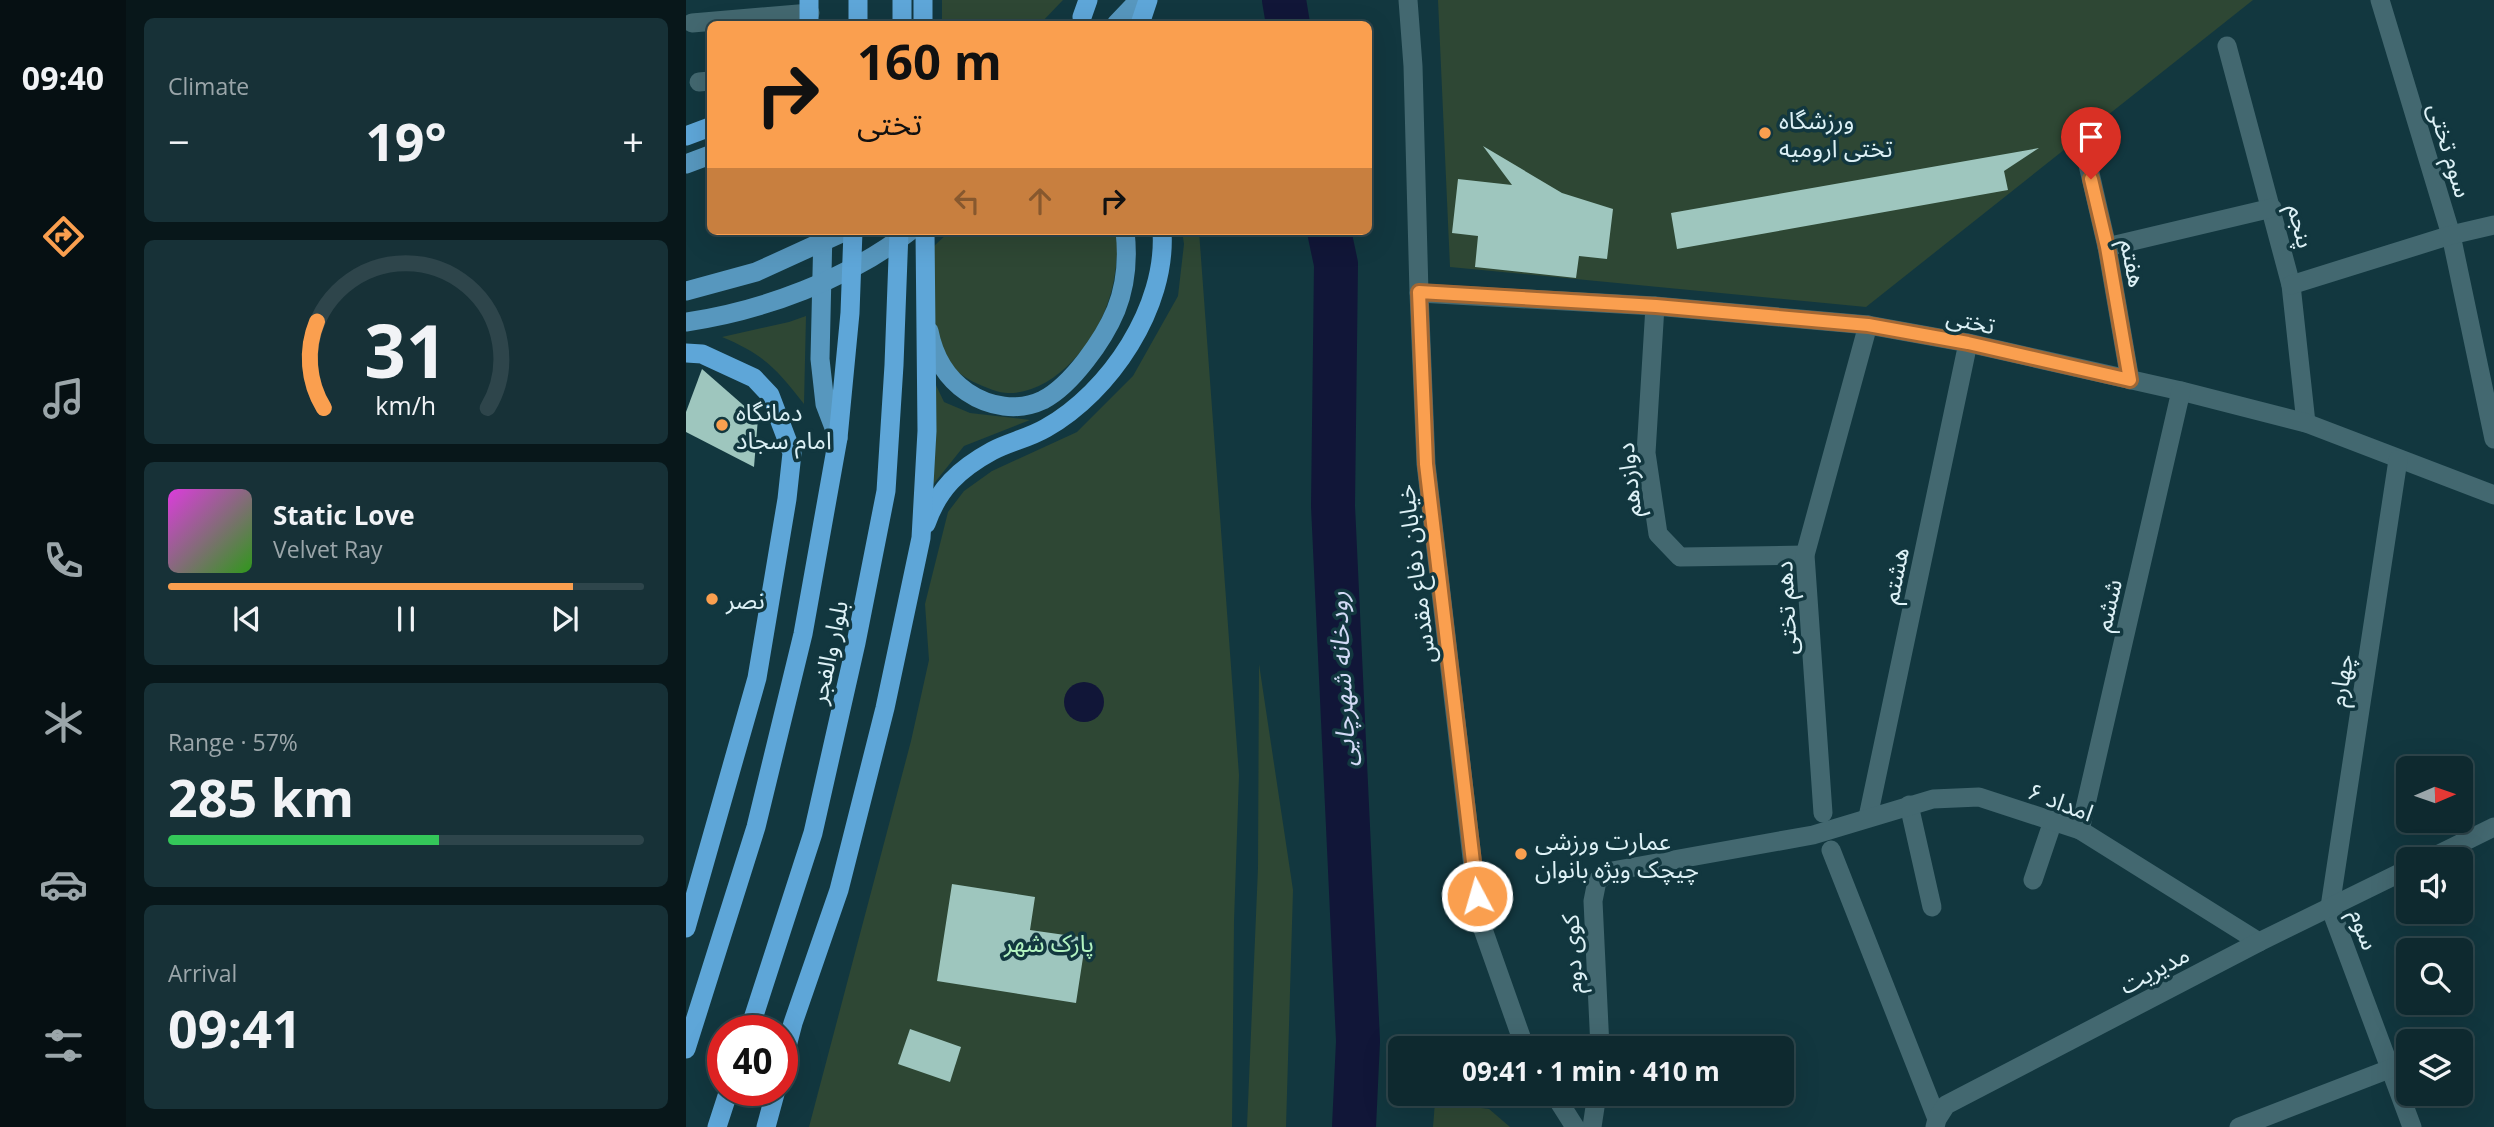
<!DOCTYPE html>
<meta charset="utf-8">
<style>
:root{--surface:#0e292f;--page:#173137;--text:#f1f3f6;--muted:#9ba6aa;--line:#2e454b;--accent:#fa9f4f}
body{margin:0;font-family:"Open Sans","Noto Sans Arabic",sans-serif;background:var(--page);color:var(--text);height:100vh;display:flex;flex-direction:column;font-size:26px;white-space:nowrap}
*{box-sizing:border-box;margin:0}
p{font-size:23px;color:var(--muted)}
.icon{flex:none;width:38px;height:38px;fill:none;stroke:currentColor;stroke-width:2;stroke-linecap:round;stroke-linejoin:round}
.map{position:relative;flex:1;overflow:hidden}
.panel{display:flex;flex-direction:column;gap:18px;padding:18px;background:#08171a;width:560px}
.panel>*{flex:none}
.top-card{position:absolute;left:21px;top:21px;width:665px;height:214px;border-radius:10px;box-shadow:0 7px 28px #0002,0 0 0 2px var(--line);background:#fa9f4f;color:#111;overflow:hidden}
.needle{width:46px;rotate:88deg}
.buttons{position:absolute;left:1710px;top:756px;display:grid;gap:14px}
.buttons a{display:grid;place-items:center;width:77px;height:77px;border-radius:10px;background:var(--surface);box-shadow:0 7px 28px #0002,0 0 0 2px var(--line);font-size:35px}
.speed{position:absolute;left:21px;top:1015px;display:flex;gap:14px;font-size:35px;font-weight:700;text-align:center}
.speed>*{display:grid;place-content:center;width:91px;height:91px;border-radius:50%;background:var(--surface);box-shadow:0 7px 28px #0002,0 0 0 2px var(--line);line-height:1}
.speed .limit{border:10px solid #d22;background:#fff;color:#111}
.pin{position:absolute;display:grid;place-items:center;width:60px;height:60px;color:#fff;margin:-72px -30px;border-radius:50% 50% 50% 0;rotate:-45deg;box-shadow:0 0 7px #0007}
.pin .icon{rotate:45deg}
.me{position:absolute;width:77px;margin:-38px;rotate:354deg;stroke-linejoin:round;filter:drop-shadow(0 0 5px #0008)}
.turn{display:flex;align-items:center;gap:24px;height:147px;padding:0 35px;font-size:32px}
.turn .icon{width:91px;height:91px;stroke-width:2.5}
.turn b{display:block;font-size:49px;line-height:60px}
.lanes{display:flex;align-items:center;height:66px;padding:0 35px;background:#0003;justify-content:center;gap:35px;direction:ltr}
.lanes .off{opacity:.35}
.big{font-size:52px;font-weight:700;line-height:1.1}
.panel .tile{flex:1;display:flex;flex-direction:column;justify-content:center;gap:10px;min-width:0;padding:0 24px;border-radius:10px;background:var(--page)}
.panel .dial{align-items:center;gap:0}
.dial svg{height:182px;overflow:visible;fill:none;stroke:var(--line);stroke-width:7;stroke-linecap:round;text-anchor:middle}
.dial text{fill:var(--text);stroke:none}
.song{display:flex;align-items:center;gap:21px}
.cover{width:84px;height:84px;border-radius:10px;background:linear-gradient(135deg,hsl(300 70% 55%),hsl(110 70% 35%))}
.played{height:7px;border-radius:4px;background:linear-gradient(90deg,var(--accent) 85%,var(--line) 85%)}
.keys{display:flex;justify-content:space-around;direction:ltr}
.heat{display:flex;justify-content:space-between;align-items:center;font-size:38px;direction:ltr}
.charge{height:10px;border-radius:5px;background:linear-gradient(90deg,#34c759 57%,var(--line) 0)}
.trip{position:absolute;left:702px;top:1036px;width:406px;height:70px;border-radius:10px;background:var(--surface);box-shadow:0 7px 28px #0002,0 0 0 2px var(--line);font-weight:700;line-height:70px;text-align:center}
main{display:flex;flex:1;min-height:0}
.dock{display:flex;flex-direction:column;width:126px;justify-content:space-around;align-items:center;background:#061013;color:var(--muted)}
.dock .icon{width:49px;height:49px}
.dock .current{color:var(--accent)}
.dock b{font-size:32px;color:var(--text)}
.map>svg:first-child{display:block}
.green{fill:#2e4734}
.water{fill:#111638}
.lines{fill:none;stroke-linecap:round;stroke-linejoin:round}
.river{stroke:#111638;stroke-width:44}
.building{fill:#9ec6be}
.minor{stroke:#436870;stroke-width:19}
.tertiary{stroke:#436870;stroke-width:19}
.primary{stroke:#5797be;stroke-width:19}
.trunk{stroke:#5ea6d8;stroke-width:19}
.route-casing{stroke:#a26733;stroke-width:18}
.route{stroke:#fa9f4f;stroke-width:12}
.poi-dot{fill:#fa9f4f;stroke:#12373f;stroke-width:2.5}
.labels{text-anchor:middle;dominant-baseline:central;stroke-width:7;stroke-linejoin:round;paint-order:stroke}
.poi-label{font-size:24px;fill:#ddf1f6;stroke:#12373f;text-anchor:start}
.street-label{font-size:24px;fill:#ddf1f6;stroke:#12373f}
.park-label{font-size:24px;fill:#b2f3c0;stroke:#12373f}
.water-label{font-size:26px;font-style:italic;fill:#d2d9f5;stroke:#12373f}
</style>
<main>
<nav class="dock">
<b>09:40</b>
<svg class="icon current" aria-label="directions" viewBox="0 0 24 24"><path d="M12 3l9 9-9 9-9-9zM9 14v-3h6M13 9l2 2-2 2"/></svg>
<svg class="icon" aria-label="music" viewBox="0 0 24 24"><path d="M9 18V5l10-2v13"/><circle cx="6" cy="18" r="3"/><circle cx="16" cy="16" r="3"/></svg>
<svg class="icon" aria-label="phone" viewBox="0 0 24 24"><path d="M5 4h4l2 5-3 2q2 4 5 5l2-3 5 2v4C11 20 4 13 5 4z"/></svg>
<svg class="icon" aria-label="climate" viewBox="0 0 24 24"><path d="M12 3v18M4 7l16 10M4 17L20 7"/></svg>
<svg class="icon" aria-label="car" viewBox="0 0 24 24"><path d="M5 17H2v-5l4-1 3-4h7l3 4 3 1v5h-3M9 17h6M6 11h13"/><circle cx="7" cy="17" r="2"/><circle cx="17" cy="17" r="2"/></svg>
<svg class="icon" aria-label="filters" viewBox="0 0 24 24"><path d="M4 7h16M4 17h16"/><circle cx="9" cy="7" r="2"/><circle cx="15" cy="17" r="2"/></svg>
</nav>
<section class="panel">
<div class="tile"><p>Climate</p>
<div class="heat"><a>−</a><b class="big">19°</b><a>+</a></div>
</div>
<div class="tile dial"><svg viewBox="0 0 100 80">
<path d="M14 69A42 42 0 1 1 86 69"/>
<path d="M14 69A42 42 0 0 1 11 31" stroke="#fa9f4f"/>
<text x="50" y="56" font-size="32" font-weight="700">31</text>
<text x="50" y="72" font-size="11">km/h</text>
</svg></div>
<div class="tile">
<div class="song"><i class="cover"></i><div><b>Static Love</b><p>Velvet Ray</p></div></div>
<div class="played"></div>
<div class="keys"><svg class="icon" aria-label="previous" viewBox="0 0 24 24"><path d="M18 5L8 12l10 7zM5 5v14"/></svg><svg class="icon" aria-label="pause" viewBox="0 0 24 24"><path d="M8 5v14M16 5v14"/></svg><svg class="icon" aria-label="next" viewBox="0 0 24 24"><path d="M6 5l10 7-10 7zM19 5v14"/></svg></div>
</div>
<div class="tile"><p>Range · 57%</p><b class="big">285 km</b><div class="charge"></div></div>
<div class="tile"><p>Arrival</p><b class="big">09:41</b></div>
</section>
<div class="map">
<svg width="1808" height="1127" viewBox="0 0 1808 1127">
<rect width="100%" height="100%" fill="#12373f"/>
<!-- green -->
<g class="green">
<path d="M 256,0 L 377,0 L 354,24 L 256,24 Z"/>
<path d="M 752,0 L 1567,0 L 1180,307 L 764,267 Z"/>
<path d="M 264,231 L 431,231 C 432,256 430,281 421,305 C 408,344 367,394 322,393 C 313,393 301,388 292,384 C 276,377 260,365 254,348 C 243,317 248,279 248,246 Z"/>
<path d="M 496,231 L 513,231 L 553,775 L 548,921 L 546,1127 L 123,1127 L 225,741 L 243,660 L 239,604 L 262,512 L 278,491 L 306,471 L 391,432 L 447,376 L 492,296 L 498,244 Z"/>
<path d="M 120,316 L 118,404 C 91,369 77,354 36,337 L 103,322 Z"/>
<path d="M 248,381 L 258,402 L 284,413 L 344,420 L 278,446 L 246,486 Z"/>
<path d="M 573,664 L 607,890 L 600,1127 L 561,1127 L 572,868 Z"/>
<path d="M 749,1102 L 803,1109 L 824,1127 L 747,1127 Z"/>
</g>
<!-- water -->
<circle class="water" cx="398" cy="702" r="20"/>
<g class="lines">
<!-- river -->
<g class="river">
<path d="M 598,0 L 602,24"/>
<path d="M 643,231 L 650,264 L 647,506 L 672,1041 L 668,1127"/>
</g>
</g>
<!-- building -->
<g class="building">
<path d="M 797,146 L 876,193 L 927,209 L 921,259 L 893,256 L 890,278 L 789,267 L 792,236 L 766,233 L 772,179 L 826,185 Z"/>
<path d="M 1353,148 L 1318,171 L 1322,190 L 991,249 L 985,213 Z"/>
<path d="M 16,369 L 72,418 L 68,467 L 0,432 L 0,412 Z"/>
<path d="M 266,884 L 349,897 L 344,930 L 400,938 L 390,1003 L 251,981 Z"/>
<path d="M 224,1029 L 275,1047 L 264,1082 L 212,1064 Z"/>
</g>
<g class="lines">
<!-- minor -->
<g class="minor">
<path d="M 1694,0 L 1765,235 L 1808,439"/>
<path d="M 6,23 L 124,13"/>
<path d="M 1541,46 L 1605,285 L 1620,423"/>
<path d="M 13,82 L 24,81"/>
<path d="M 1400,156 L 1421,247 L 1444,380"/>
<path d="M 1421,247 L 1586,208"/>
<path d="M 1605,285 L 1765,235 L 1808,225"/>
<path d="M 733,293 L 969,306 L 1182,325 L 1282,343 L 1495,391 L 1620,423 L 1808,495"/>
<path d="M 969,306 L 960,453 L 972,534 L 994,557 L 1119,555"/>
<path d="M 1712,460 L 1644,907 L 1726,1127"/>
<path d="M 1223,805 L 1246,907"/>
<path d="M 1137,813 L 1119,555 L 1182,325"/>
<path d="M 1182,817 L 1282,343"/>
<path d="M 1394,830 L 1495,391"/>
<path d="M 1145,850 L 1251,1119"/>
<path d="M 1347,880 L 1367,821"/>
<path d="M 914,1048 L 907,901 L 911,881 L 926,871 L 1127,835 L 1247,799 L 1293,797 L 1394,830 L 1573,942"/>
<path d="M 906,1127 L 911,1094"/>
<path d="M 1553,1127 L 1706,1068"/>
</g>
<!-- tertiary -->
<g class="tertiary">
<path d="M 722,0 L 727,66 L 733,293 L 740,464 L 793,918 L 839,1048"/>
<path d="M 1743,859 L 1808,827"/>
<path d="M 868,1094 L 889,1127"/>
<path d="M 1249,1127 L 1251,1119 L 1260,1105 L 1573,942 L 1722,869"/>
</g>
<!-- primary -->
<g class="primary">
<path d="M 430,24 L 453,0"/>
<path d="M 0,164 L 24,155"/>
<path d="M 137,231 L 134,359 L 139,404 L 152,438"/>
<path d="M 0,291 L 70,272 L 160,231"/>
<path d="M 0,322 C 76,311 163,279 224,231"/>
<path d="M 243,331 C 248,357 259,377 281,392 C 303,407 332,412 357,400 C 386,385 418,339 430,310 C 440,285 442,257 439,231"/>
</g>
<!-- trunk -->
<g class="trunk">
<path d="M 123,0 L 123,24"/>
<path d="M 237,0 L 237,24"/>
<path d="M 396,17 L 402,0"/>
<path d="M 172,24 L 172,0"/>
<path d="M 216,24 L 216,0"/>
<path d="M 454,24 L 462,0"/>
<path d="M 0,136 L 24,127"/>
<path d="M 0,353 L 16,354 L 68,378 L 84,395 L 106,453 L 101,499 L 71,678 L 0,928"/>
<path d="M 240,524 C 252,489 273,469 306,451 C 323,442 343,438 360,428 C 424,392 481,307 476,231"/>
<path d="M 63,1031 L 127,833 L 170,643 L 200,491 L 208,365 L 213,231"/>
<path d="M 0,1049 L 70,827 L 117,634 L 152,438 L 164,313 L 167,231"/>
<path d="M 96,1065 L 107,1023 L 153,890 L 199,708 L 235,538 L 241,431 L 239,231"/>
<path d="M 31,1127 L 43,1090"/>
<path d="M 80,1127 L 90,1090"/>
</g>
</g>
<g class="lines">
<defs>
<path id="route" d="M 791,896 L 740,464 L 733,292 L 970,306 L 1182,325 L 1282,343 L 1444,380 L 1421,247 L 1405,179"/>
</defs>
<!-- route casing -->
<use href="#route" class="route-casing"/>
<!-- route -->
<use href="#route" class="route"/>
</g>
<!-- markers -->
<g class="poi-dot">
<circle cx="1079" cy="133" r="7"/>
<circle cx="36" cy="425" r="7"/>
<circle cx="26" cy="599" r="7"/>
<circle cx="835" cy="854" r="7"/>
</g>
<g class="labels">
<!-- poi labels -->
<g class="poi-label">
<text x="1093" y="119">ورزشگاه<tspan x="1093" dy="28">تختی ارومیه</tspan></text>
<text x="50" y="411">دمانگاه<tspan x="50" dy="28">امام سجاد</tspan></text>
<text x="40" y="599">نصر</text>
<text x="849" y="840">عمارت ورزشی<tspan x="849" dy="28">چیچک ویژه بانوان</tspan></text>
</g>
<!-- street labels -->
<g class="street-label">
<text transform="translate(1765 150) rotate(73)">سوم تختی</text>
<text transform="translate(1616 226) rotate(76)">پنجم</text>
<text transform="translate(1448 263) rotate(79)">هفتم</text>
<text transform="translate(1285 320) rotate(12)">تختی</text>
<text transform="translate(942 480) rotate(-96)">دوازدهم</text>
<text transform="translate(729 574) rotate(-97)">خیابان دفاع مقدس</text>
<text transform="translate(1208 575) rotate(-78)">هشتم</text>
<text transform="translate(1421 605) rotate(-77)">ششم</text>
<text transform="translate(1099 608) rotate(-93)">دهم تختی</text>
<text transform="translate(142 652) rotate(-78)">بلوار والفجر</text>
<text transform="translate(1654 680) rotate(-81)">چهارم</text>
<text transform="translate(1375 801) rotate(21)">امداد ۶</text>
<text transform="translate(1679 929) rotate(69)">سوم</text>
<text transform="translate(885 954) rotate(-93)">کوی دوم</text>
<text transform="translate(1468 969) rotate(-28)">مدیریت</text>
</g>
<!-- park labels -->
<g class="park-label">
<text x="363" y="942">پارک شهر</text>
</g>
<!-- water labels -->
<g class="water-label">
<text transform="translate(655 679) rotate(-93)">رودخانه شهرچایی</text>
</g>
</g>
</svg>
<div class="buttons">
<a><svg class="needle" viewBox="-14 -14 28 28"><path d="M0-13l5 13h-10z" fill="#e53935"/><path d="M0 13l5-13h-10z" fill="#9ba6aa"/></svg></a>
<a><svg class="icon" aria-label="sound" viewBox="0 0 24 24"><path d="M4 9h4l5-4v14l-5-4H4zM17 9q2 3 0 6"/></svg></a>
<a><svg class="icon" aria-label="search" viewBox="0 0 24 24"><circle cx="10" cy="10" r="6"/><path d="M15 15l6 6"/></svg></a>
<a><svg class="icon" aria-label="layers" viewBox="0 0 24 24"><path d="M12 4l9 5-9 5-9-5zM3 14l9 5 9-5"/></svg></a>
</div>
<div class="speed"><div class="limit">40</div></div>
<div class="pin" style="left:1405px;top:179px;background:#d93025"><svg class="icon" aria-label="arrive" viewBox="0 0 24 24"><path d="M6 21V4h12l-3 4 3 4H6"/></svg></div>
<svg class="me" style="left:791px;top:896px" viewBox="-20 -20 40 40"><circle r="17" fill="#fa9f4f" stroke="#fff" stroke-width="3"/><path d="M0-11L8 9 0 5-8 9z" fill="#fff"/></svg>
<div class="trip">09:41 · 1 min · 410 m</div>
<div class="top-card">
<div class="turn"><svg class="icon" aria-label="right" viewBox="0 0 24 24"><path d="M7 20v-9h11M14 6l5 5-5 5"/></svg><div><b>160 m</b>تختی</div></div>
<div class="lanes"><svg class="icon off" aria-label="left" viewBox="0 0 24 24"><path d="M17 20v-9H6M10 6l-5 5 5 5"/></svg><svg class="icon off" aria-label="ahead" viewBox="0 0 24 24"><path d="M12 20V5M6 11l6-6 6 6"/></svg><svg class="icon" aria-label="right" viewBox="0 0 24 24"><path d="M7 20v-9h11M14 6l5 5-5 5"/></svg></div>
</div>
</div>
</main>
